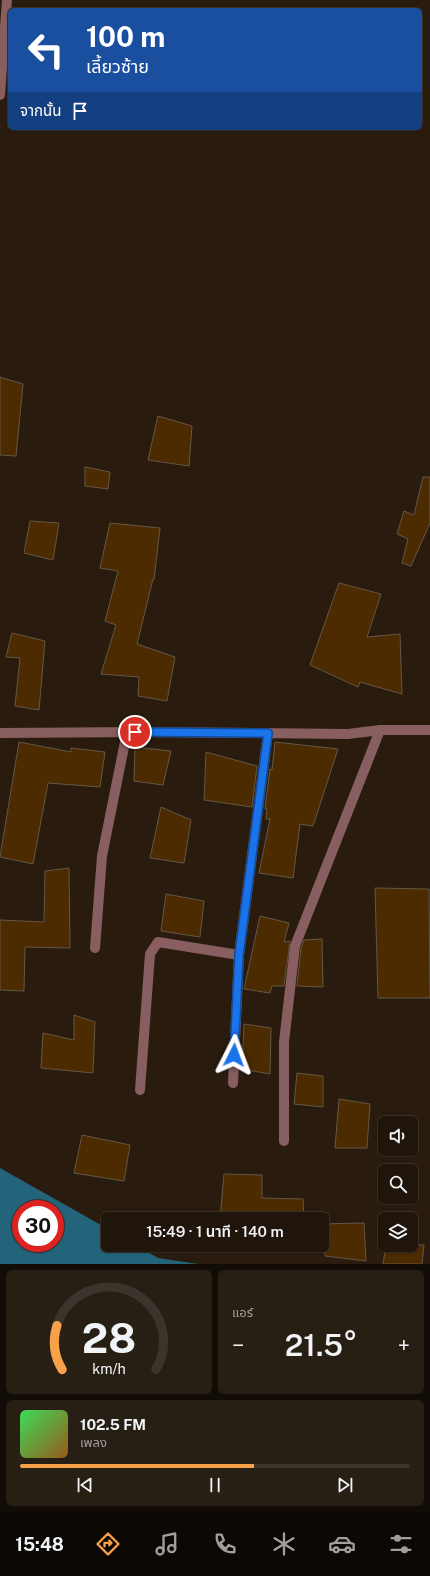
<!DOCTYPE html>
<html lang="th">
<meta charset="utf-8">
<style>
:root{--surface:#1f150b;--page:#271e14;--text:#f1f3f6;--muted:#a19f9d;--line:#3c342c;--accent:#f7a149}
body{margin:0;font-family:"Public Sans","Noto Sans Thai",sans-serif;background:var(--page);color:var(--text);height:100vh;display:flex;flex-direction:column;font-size:15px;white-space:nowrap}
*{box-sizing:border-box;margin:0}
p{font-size:13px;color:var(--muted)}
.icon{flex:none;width:22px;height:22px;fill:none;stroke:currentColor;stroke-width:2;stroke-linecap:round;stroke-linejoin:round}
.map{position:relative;height:1264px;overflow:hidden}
.panel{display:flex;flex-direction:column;gap:6px;padding:6px;background:#110c06;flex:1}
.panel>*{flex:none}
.top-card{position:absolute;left:8px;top:8px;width:414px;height:122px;border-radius:6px;box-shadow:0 1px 3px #0004,0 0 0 1px var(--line);background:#1a4fa0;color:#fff;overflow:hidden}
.fabs{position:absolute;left:378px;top:1116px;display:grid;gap:8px}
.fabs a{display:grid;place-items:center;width:40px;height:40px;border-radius:6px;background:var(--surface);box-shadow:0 1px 3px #0004,0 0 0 1px var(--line);font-size:20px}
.speed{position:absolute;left:12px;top:1200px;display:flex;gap:8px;font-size:20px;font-weight:700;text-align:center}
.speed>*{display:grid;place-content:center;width:52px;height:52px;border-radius:50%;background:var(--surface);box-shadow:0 1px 3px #0004,0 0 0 1px var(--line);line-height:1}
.speed .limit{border:6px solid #d22;background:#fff;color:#111}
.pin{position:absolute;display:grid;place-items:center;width:34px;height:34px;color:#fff;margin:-17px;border:2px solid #fff;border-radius:50%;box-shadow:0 1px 4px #0007}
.me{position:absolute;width:44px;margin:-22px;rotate:3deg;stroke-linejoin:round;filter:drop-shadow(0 0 3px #0008)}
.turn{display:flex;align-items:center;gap:14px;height:84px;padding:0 12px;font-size:18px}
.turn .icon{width:52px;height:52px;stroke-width:2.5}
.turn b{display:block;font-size:28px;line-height:34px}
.then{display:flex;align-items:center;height:38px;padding:0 12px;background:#0003;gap:8px;font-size:15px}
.big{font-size:30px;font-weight:600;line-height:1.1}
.panel .tile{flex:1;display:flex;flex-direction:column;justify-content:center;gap:6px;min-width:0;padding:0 14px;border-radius:6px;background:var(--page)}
.panel .dial{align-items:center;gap:0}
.dial svg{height:104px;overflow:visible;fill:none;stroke:var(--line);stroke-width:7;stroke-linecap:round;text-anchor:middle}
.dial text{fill:var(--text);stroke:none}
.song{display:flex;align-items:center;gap:12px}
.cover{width:48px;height:48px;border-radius:6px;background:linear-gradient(135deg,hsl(130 70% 55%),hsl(30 70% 35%))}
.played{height:4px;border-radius:2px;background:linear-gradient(90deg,var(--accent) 60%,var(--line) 60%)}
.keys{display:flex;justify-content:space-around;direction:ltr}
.heat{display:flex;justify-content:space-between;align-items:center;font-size:22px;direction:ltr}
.panel .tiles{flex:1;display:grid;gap:6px;grid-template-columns:1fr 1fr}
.tile:last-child{grid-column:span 2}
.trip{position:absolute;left:101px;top:1212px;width:228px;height:40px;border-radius:6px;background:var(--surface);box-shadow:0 1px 3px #0004,0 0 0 1px var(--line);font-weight:600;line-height:40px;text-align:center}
.menu{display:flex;height:64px;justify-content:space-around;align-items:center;background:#0c0804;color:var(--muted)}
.menu .icon{width:28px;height:28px}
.menu .current{color:var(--accent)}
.menu b{font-size:18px;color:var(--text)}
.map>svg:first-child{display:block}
.water{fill:#23647b;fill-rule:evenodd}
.building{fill:#4d2b00;stroke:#655647}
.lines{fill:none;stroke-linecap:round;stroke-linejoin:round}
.service{stroke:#885e60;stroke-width:10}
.minor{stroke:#885e60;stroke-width:10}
.route-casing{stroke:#114b97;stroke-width:10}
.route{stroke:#1a73e8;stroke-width:7}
</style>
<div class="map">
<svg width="430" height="1264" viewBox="0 0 430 1264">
<rect width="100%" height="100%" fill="#291c0f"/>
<!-- water -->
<path class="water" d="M 0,1168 L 108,1229 L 108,1245 L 136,1245 L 158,1258 L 198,1264 L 0,1264 ZM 21,1209 L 55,1209 L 55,1243 L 21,1243 Z"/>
<!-- building -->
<g class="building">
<path d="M 0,377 L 23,384 L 16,456 L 0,455 Z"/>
<path d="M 158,416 L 192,426 L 189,466 L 148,460 Z"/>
<path d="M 85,467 L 110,472 L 108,489 L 85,486 Z"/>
<path d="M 423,477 L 430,477 L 430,523 L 411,566 L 402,563 L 408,539 L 397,534 L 404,511 L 414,515 Z"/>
<path d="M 30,521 L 59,523 L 53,560 L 24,553 Z"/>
<path d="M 110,523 L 160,528 L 154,580 L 153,579 L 137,644 L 175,657 L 167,701 L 138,696 L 139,677 L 101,674 L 116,625 L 105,621 L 118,571 L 100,568 Z"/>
<path d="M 339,583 L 381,594 L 367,637 L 400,634 L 402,694 L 360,682 L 358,687 L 310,665 Z"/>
<path d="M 12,633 L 45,641 L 39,710 L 15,706 L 20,658 L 6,657 Z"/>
<path d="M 19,742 L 71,752 L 71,748 L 105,752 L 100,787 L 48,783 L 33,864 L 0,857 Z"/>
<path d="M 275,742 L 338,749 L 313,826 L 300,824 L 293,878 L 259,873 L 270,819 L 266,819 L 267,809 L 265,809 L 270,769 L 272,770 Z"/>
<path d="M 135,747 L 171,751 L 163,785 L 134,781 Z"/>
<path d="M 206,752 L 257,766 L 252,807 L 204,800 Z"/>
<path d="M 161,807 L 191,820 L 184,863 L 150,858 Z"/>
<path d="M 69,868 L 70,948 L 25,947 L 24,991 L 0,990 L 0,920 L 44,922 L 45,871 Z"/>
<path d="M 375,888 L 429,889 L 430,998 L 378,998 Z"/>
<path d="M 166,894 L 204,901 L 200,937 L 161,931 Z"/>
<path d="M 260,916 L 289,923 L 284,942 L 290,941 L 284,986 L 272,986 L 270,993 L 244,989 Z"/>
<path d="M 322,939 L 323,987 L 297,986 L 301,948 L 304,940 Z"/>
<path d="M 74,1015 L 95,1022 L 93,1073 L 41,1068 L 43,1033 L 74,1040 Z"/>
<path d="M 244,1024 L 271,1028 L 270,1074 L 242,1069 Z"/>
<path d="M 297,1073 L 323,1076 L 323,1107 L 294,1104 Z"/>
<path d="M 339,1099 L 370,1104 L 367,1148 L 335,1148 Z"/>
<path d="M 82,1135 L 130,1145 L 124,1181 L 74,1173 Z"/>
<path d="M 224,1174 L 262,1175 L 262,1198 L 303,1199 L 304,1219 L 220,1219 Z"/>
<path d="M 364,1223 L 366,1261 L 325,1256 L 324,1248 L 273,1247 L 273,1245 L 322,1245 L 322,1224 Z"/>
<path d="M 386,1245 L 424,1245 L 422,1264 L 383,1264 Z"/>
</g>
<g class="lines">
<!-- service -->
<path class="service" d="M 0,95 L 7,0"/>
<!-- minor -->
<g class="minor">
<path d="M 0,733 L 143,732 L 348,734 L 380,730 L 430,730"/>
<path d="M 95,948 L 102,856 L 127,732"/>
<path d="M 233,1083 L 239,955 L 268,733"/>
<path d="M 140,1090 L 150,954 L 158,942 L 239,955"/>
<path d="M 284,1141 L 284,1042 L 295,946 L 380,730"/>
</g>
</g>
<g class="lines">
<defs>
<path id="route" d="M 135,732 L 268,733 L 239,955 L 234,1055"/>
</defs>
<!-- route casing -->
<use href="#route" class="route-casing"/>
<!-- route -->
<use href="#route" class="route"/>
</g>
</svg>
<div class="fabs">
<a><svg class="icon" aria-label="sound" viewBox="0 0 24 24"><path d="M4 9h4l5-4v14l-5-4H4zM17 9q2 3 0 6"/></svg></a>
<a><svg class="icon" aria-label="search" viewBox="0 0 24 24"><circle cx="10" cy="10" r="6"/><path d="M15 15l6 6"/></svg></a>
<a><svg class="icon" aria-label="layers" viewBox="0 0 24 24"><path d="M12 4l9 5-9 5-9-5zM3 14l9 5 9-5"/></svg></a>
</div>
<div class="speed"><div class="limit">30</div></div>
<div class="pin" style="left:135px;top:732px;background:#d93025"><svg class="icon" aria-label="arrive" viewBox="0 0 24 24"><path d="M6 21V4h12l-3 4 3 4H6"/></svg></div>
<svg class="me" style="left:234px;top:1055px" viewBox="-20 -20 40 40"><path d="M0-17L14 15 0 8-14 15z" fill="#1a73e8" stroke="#fff" stroke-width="4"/></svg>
<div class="trip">15:49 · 1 นาที · 140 m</div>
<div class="top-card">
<div class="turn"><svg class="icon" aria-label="left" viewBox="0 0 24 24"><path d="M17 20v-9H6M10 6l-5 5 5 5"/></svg><div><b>100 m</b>เลี้ยวซ้าย</div></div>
<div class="then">จากนั้น<svg class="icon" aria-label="arrive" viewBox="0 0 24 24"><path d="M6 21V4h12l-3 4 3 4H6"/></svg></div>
</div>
</div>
<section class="panel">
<div class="tiles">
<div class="tile dial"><svg viewBox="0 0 100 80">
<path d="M14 69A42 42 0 1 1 86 69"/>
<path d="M14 69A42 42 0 0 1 10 35" stroke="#f7a149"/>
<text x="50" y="56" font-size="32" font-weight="700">28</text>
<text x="50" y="72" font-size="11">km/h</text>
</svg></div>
<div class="tile"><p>แอร์</p>
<div class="heat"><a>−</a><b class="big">21.5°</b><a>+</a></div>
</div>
<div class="tile">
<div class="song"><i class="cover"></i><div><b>102.5 FM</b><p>เพลง</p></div></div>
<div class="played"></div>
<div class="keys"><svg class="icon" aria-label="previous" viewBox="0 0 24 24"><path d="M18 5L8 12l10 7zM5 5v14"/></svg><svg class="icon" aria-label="pause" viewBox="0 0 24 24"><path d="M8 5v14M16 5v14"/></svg><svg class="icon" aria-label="next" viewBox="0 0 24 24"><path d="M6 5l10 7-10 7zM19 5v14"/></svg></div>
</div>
</div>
</section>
<nav class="menu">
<b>15:48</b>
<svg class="icon current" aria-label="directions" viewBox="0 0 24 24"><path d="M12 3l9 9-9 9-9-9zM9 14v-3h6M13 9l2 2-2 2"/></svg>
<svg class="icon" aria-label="music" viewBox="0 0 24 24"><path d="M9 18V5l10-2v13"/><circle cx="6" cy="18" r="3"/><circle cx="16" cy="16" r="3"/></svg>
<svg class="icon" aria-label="phone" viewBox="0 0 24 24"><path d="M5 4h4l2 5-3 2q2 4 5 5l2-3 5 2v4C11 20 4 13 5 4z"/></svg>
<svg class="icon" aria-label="climate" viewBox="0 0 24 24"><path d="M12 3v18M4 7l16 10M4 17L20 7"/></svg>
<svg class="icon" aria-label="car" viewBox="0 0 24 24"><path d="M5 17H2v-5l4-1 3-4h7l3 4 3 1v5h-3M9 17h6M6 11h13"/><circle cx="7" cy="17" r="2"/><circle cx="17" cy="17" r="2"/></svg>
<svg class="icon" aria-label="filters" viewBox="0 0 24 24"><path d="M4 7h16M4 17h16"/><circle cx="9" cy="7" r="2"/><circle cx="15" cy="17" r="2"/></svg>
</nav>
